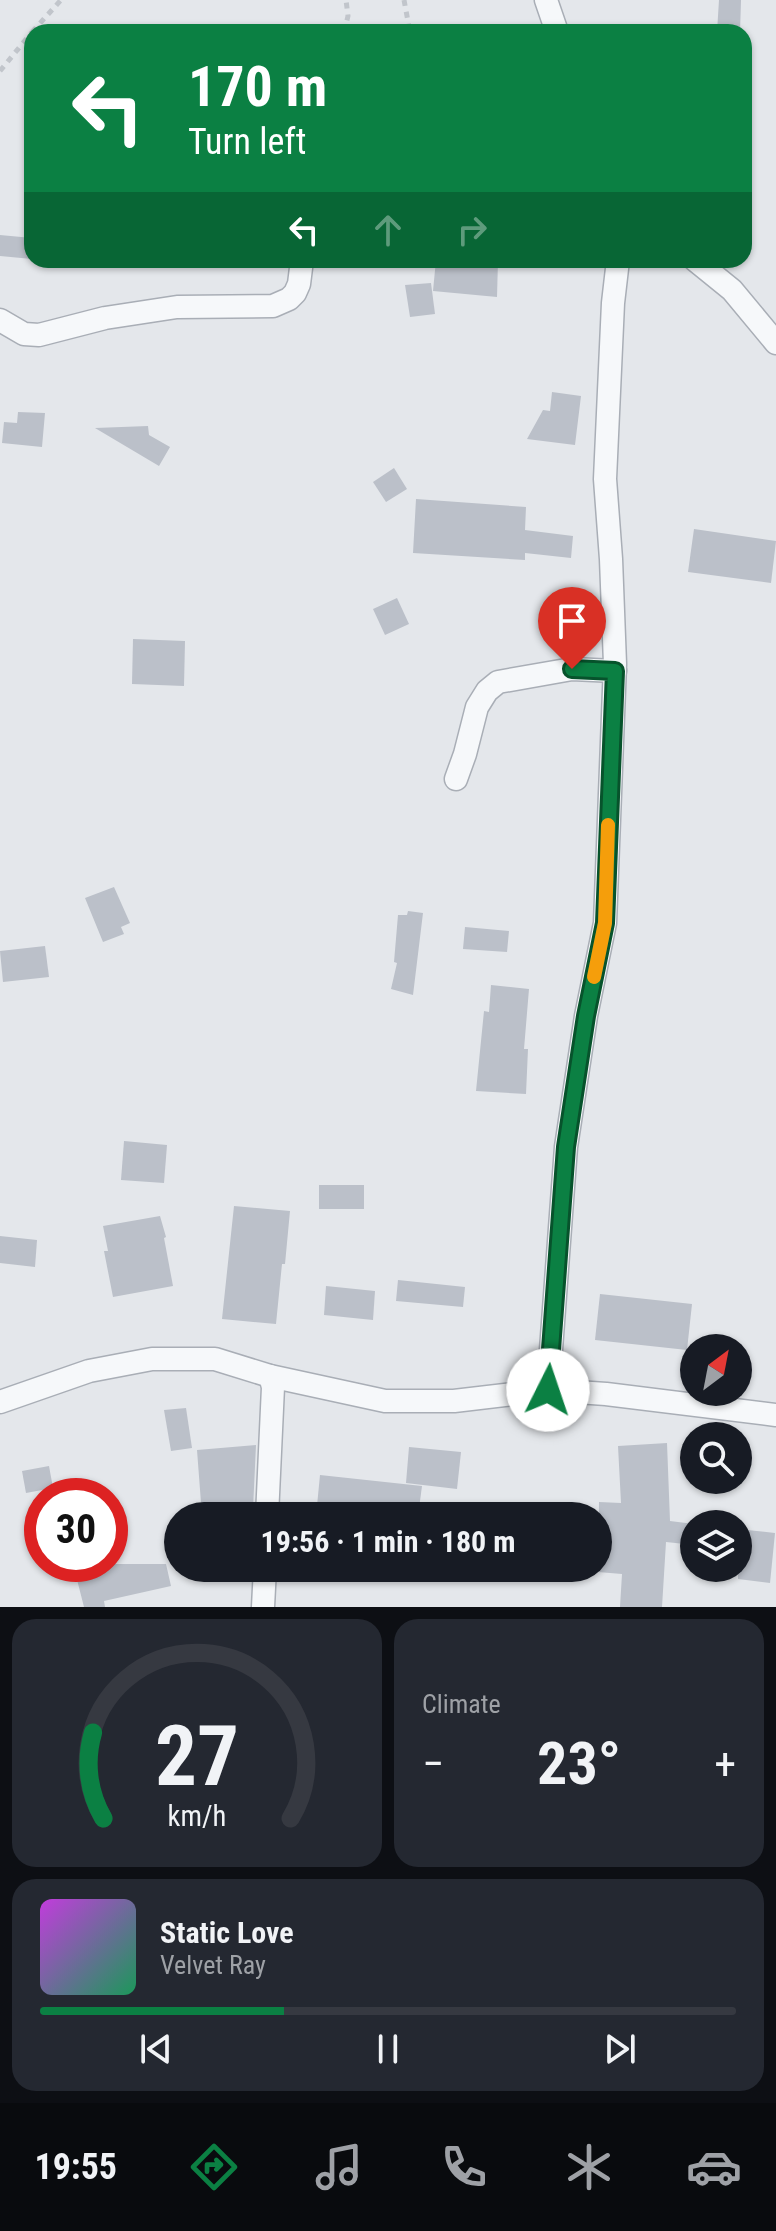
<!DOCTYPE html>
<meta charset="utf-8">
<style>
:root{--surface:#171b24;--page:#242831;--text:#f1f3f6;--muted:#9ea1a6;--line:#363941;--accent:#0b8043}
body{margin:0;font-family:"Roboto Condensed",sans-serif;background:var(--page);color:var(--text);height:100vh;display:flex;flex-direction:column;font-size:30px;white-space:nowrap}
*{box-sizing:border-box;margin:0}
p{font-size:26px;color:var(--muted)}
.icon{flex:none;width:44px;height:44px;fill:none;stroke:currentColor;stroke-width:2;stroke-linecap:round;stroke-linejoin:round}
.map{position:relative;height:1607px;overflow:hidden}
.panel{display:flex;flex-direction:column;gap:12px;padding:12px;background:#0d0f14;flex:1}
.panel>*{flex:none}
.banner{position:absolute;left:24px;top:24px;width:728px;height:244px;border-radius:24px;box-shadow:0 2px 6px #0004;background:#0b8043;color:#fff;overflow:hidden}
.needle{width:52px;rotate:32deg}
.tools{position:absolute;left:680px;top:1334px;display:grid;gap:16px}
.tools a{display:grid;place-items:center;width:72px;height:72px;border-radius:50%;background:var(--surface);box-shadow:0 2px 6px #0004;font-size:40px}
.speed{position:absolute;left:24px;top:1478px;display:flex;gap:16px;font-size:40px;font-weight:700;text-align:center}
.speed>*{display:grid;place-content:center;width:104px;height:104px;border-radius:50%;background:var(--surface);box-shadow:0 2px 6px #0004;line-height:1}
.speed .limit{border:12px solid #d22;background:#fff;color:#111}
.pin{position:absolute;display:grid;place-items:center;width:68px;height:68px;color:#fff;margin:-82px -34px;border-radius:50% 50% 50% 0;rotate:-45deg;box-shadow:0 0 8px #0007}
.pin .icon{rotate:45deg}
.me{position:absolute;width:88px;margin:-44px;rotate:4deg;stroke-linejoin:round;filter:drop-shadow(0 0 6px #0008)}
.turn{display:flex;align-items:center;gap:28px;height:168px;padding:0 32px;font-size:36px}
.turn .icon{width:104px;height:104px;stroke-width:2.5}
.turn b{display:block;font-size:56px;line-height:68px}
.lanes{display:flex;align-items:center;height:76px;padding:0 32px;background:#0003;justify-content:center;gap:40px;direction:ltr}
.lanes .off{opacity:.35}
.big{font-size:60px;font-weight:700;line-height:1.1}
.panel .tile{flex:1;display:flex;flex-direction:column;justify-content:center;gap:12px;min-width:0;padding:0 28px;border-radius:24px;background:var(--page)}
.panel .dial{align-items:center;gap:0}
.dial svg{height:208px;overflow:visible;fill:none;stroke:var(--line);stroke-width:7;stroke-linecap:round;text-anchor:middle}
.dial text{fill:var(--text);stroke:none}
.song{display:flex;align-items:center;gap:24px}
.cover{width:96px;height:96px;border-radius:12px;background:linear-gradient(135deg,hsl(290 70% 55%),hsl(150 70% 35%))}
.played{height:8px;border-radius:4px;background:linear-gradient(90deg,var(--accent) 35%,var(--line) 35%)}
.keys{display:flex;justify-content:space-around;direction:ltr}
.heat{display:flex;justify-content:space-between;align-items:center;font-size:44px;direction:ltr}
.panel .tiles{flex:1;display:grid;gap:12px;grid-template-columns:1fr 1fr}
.tile:last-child{grid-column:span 2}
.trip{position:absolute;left:164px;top:1502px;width:448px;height:80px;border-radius:40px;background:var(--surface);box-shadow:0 2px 6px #0004;font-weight:700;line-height:80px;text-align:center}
.dock{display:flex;height:128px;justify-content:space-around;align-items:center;background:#090b0e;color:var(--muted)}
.dock .icon{width:56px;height:56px}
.dock .selected{color:var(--accent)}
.dock b{font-size:36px;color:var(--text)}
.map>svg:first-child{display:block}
.building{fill:#bbc0c9}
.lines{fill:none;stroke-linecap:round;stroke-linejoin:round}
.street-casing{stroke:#a9aeb6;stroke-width:25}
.path{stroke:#c1c5cb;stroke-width:5;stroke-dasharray:6 6;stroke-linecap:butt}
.street{stroke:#f6f8fa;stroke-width:22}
.route-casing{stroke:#07532c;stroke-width:20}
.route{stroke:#0b8043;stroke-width:14}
.slow{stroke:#f59e0b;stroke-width:14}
</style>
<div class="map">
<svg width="776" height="1607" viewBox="0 0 776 1607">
<rect width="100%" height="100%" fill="#e4e7eb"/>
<!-- building -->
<g class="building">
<path d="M 719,0 L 741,0 L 740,32 L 717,32 Z"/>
<path d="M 0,235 L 32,238 L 32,259 L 0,256 Z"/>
<path d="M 436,260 L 498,260 L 497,297 L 433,291 Z"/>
<path d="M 431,283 L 435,314 L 410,317 L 405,285 Z"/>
<path d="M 552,392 L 581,396 L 575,445 L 527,439 L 543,410 L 550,411 Z"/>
<path d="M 18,412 L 45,413 L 42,447 L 2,443 L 4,422 L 17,423 Z"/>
<path d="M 148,426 L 149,435 L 170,447 L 159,466 L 95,428 Z"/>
<path d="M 394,468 L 407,489 L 386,502 L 373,482 Z"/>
<path d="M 416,499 L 526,507 L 525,530 L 573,536 L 571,558 L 525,553 L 525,560 L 413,553 Z"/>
<path d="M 694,529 L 776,541 L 771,583 L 688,572 Z"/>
<path d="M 397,598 L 409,624 L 385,635 L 373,609 Z"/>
<path d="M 133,639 L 185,641 L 184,686 L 132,684 Z"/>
<path d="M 114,887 L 130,923 L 121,927 L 124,934 L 103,942 L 85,898 Z"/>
<path d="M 408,911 L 423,913 L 413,995 L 391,989 L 397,963 L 394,962 L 398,915 L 407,915 Z"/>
<path d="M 465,927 L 509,931 L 507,952 L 463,949 Z"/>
<path d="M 45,946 L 49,977 L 3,982 L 0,951 Z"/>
<path d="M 491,985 L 529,989 L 524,1049 L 528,1049 L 526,1094 L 476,1091 L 484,1011 L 489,1012 Z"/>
<path d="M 124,1141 L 167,1145 L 164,1183 L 121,1180 Z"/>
<rect x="319" y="1185" width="45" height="24"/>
<path d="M 234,1206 L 290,1211 L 285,1264 L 282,1264 L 276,1324 L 222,1319 Z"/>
<path d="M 160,1216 L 166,1237 L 164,1238 L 173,1286 L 113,1297 L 104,1251 L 108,1251 L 103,1226 Z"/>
<path d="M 0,1236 L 37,1240 L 35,1267 L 0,1263 Z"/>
<path d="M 398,1280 L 465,1287 L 463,1307 L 396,1301 Z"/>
<path d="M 326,1286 L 375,1291 L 373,1320 L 324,1315 Z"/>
<path d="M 600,1294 L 692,1304 L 687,1350 L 595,1340 Z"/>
<path d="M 186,1408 L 192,1448 L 171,1451 L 164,1410 Z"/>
<path d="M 667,1443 L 670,1521 L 694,1524 L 694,1545 L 666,1542 L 662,1607 L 620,1607 L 622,1574 L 598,1572 L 599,1502 L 621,1503 L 618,1446 Z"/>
<path d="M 256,1445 L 253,1509 L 231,1508 L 232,1516 L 202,1516 L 197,1450 Z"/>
<path d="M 409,1447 L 461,1452 L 457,1489 L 406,1483 Z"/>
<path d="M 49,1466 L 53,1488 L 26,1493 L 22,1471 Z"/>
<path d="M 320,1475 L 422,1486 L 418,1516 L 316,1516 Z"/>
<path d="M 738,1529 L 775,1533 L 770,1583 L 738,1579 Z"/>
<path d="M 73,1564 L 166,1564 L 171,1586 L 104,1601 L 105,1607 L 84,1607 Z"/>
</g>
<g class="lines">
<defs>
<g id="street">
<path d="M 546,0 L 557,32"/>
<path d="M 695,260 L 732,290 L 776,343"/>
<path d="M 0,320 L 24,334 L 39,335 L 105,318 L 177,307 L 273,306 L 289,299 L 295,293 L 299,284 L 302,260"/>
<path d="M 456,779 L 465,754 L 477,707 L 487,691 L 498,682 L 572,669 L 615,671"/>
<path d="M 548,1390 L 566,1147 L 586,1016 L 605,923 L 615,664 L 611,559 L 605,479 L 613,303 L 618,260"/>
<path d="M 0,1402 L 89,1371 L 152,1359 L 215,1359 L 270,1376 L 385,1401 L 454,1401 L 548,1390 L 606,1394 L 776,1415"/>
<path d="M 267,1516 L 273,1387 L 270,1376"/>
<path d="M 263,1607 L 265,1568"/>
</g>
</defs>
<!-- street casing -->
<use href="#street" class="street-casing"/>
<!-- path -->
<g class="path">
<path d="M 404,0 L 410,32"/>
<path d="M 32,32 L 61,0"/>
<path d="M 344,32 L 348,16 L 346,0"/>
<path d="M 0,71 L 32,32"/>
</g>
<!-- street -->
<use href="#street" class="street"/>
</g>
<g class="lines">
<defs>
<path id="route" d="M 548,1390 L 566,1147 L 586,1016 L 605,923 L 615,671 L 572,669"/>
</defs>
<!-- route casing -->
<use href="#route" class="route-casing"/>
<!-- route -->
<use href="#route" class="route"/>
<!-- slow -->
<path class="slow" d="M 594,977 L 605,923 L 608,825"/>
</g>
</svg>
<div class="tools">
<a><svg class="needle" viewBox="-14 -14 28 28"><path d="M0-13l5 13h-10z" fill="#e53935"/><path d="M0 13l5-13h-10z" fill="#9ea1a6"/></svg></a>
<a><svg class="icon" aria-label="search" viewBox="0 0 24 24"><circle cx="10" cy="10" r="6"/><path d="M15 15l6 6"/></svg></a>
<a><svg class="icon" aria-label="layers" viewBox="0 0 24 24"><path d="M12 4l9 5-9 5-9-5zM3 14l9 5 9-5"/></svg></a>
</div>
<div class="speed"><div class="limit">30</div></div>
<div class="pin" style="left:572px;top:669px;background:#d93025"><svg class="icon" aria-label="arrive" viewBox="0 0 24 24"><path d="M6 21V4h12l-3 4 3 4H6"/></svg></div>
<svg class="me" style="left:548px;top:1390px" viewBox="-20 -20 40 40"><circle r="19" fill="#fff"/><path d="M0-13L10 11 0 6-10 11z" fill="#0b8043"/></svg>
<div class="trip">19:56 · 1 min · 180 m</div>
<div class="banner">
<div class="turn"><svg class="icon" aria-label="left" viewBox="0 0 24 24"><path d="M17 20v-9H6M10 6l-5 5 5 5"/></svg><div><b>170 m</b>Turn left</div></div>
<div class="lanes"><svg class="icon" aria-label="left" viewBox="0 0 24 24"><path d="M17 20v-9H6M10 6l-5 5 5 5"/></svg><svg class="icon off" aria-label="ahead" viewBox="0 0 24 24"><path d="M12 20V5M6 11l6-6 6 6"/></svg><svg class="icon off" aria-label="right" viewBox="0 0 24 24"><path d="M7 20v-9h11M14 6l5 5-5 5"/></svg></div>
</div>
</div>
<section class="panel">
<div class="tiles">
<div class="tile dial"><svg viewBox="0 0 100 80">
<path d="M14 69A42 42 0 1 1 86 69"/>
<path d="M14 69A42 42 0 0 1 10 36" stroke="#0b8043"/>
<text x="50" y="56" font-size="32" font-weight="700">27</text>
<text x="50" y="72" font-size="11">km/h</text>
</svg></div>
<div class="tile"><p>Climate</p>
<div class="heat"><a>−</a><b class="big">23°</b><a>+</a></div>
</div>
<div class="tile">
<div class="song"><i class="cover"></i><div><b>Static Love</b><p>Velvet Ray</p></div></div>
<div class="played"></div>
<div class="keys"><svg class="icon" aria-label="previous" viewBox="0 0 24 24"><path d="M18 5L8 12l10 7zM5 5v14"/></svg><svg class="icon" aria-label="pause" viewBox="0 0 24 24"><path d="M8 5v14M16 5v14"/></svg><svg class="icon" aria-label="next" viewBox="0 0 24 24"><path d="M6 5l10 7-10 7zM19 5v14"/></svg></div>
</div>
</div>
</section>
<nav class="dock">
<b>19:55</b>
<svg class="icon selected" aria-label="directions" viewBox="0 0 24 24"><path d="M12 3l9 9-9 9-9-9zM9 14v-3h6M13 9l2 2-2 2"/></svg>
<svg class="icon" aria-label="music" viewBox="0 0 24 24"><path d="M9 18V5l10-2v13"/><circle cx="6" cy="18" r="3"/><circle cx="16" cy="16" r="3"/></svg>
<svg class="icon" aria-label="phone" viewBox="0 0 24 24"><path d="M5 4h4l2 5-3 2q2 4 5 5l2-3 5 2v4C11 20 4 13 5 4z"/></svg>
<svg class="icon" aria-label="climate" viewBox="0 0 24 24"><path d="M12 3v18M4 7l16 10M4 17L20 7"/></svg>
<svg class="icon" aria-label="car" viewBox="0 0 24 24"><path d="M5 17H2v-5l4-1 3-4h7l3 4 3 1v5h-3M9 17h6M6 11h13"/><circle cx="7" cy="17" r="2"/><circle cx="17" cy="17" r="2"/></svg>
</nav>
